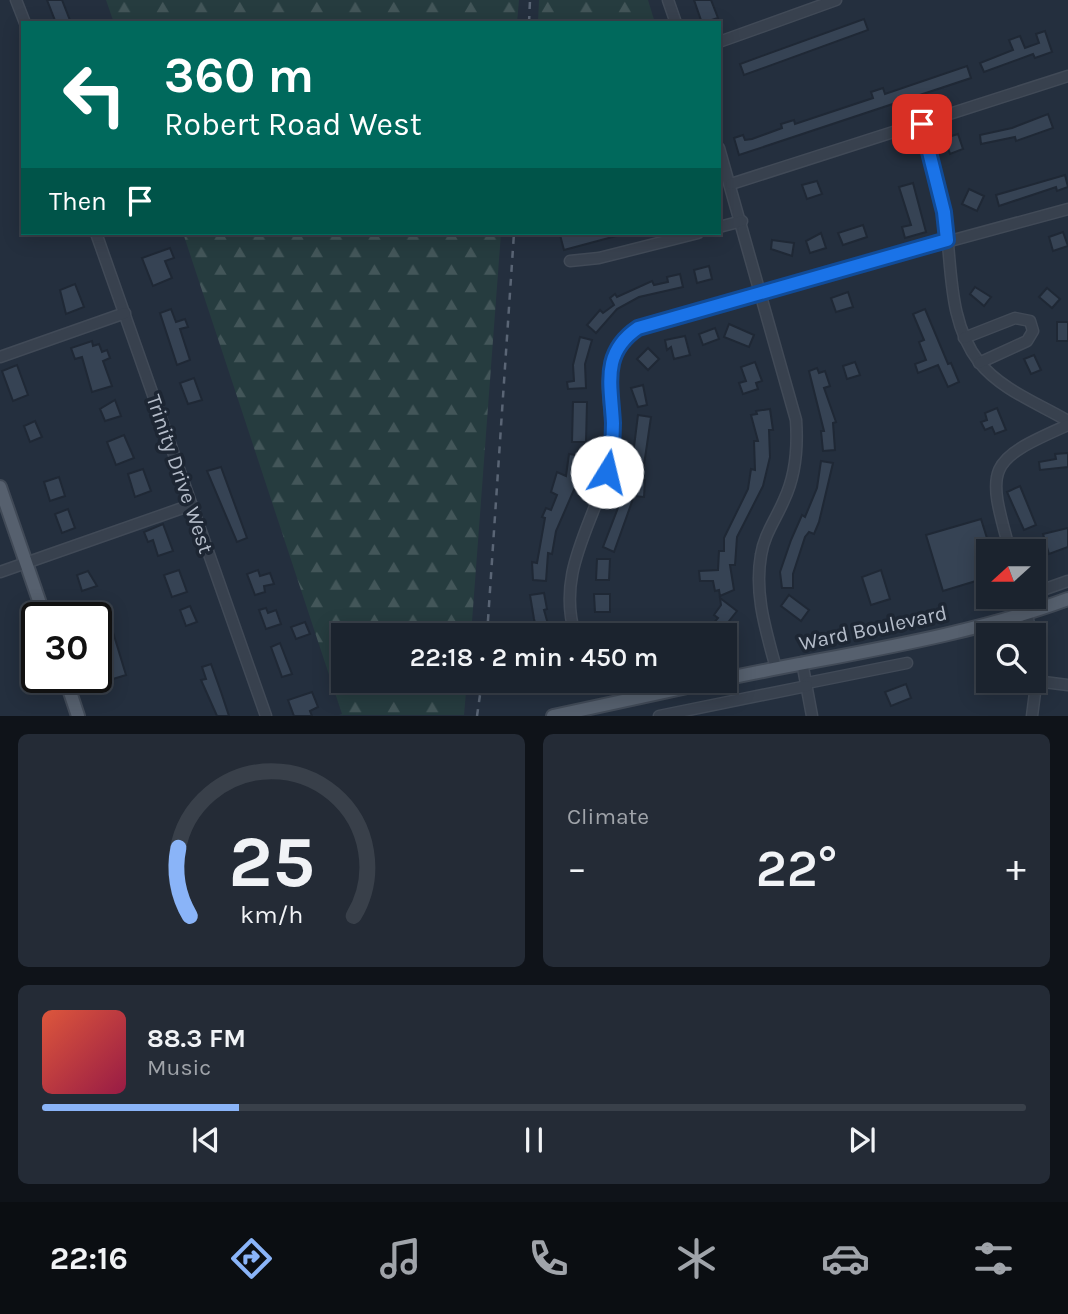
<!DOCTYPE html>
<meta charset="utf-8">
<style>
:root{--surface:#1b232e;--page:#242b36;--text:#f1f3f6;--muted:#a0a4aa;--line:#39404a;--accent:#8ab4f8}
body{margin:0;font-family:Karla,sans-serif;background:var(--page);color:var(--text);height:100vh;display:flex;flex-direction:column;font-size:26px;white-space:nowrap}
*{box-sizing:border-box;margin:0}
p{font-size:23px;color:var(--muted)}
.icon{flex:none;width:38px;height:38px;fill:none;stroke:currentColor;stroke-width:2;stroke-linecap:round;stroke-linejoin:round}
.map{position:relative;height:716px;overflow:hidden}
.details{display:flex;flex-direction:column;gap:18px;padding:18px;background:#0f1319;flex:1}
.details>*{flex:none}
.hud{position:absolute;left:21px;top:21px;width:700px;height:214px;border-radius:0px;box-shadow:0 4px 18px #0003,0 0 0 2px var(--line);background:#00695c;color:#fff;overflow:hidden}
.needle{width:46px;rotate:249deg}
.controls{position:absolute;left:976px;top:539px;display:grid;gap:14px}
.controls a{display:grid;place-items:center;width:70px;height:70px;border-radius:0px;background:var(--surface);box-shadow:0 4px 18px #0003,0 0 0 2px var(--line);font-size:35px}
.speed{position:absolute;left:21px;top:602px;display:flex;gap:14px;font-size:35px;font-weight:700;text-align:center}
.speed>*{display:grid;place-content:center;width:91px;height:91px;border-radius:50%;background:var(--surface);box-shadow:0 4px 18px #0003,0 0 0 2px var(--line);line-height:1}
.speed .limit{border:4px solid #111;border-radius:10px;background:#fff;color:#111}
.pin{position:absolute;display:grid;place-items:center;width:60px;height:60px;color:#fff;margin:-30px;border-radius:14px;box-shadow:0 4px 10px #0006}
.me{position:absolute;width:77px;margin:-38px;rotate:9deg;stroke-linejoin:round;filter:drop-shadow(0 0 5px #0008)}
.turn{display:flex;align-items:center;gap:24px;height:147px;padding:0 28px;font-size:32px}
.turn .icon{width:91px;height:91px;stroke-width:2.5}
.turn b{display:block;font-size:49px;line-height:60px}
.then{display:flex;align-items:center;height:66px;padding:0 28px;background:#0003;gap:14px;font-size:26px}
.big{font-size:52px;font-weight:600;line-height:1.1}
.details .tile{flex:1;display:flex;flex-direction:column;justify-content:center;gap:10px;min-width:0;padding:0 24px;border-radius:10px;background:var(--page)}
.details .dial{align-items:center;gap:0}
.dial svg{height:182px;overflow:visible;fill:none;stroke:var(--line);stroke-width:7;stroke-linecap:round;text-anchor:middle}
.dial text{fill:var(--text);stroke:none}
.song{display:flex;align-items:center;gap:21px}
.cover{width:84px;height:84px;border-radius:10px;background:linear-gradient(135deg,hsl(10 70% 55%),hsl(340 70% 35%))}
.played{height:7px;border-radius:4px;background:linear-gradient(90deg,var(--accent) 20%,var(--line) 20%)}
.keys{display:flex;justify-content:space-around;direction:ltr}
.heat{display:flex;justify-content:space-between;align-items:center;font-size:38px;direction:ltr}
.details .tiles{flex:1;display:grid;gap:18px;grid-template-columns:1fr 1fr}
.tile:last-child{grid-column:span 2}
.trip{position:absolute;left:331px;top:623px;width:406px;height:70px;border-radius:0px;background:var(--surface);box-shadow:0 4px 18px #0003,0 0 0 2px var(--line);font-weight:600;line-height:70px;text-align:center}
.tab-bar{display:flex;height:112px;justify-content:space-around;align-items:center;background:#0b0e12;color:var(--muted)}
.tab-bar .icon{width:49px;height:49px}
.tab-bar .on{color:var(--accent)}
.tab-bar b{font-size:32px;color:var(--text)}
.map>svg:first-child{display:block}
.forest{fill:url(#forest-firs)}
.building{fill:#364354;stroke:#1f2835;stroke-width:2}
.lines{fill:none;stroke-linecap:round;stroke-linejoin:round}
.minor-casing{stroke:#414a57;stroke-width:13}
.major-casing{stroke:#414a57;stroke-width:16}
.minor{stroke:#38414e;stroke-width:10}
.major{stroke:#56606e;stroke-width:12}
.rail{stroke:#5a6575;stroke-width:2.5;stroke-dasharray:7 7;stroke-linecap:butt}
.route-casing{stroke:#114b97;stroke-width:18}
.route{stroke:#1a73e8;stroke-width:12}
.labels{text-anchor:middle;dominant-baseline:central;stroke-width:7;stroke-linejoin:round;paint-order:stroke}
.street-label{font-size:21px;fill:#b4bcc9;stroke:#1d2633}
</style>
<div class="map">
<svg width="1068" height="716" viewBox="0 0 1068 716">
<defs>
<pattern id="forest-firs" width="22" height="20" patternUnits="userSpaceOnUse" patternTransform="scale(1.75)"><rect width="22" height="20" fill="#263c3f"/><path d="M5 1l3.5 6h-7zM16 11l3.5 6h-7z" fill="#435659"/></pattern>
</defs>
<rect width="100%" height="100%" fill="#242f3e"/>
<!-- forest -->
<g class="forest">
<path d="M 106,0 L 519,0 L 517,23 L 114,23 Z"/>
<path d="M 539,0 L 648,0 L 655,23 L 538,23 Z"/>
<path d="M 183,233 L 501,233 L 471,635 L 343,635 L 343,681 L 467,681 L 464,715 L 339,715 L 342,714 Z"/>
</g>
<!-- building -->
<g class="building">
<path d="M 47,0 L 62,0 L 71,23 L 56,23 Z"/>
<path d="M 694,0 L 711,0 L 718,18 L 702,23 Z"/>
<path d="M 864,19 L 868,30 L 744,75 L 740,64 Z"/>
<path d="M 1045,31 L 1052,52 L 1035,58 L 1033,54 L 984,72 L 980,63 L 1013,50 L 1009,40 L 1020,36 L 1025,48 L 1039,43 L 1036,34 Z"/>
<path d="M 967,66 L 971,78 L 739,155 L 734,138 L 743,135 L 745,140 L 752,139 L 782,128 L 781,124 L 794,120 L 795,124 L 873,98 L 871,92 L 883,88 L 885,94 Z"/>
<path d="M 1048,114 L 1053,128 L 1016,141 L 1015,137 L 981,144 L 980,135 L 1012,128 Z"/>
<path d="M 958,134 L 963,149 L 950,154 L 945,138 Z"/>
<path d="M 1065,175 L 1068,187 L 1057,191 L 1056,187 L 999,206 L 996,195 Z"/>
<path d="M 817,181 L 822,194 L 807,199 L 802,185 Z"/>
<path d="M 913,183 L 926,232 L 905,238 L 902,227 L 911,225 L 899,187 Z"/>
<path d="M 969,189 L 984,196 L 977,211 L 962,204 Z"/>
<path d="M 863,225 L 867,237 L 843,245 L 838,233 Z"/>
<path d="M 1063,232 L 1068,246 L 1053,251 L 1049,237 Z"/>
<path d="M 570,233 L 620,233 L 620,235 L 564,250 L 560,235 Z"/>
<path d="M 821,233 L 826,248 L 810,253 L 806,241 Z"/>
<path d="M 772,240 L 794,243 L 792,256 L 771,249 Z"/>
<path d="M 170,248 L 174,258 L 165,261 L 172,278 L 153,286 L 142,258 Z"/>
<path d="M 709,266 L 712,279 L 697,283 L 694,270 Z"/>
<path d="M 680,274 L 683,287 L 639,297 L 617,309 L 596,333 L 587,325 L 600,310 L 603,313 L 614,305 L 610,298 L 615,294 L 617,297 L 652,281 L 654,285 L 668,282 L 667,277 Z"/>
<path d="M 75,284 L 84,307 L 66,314 L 60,290 Z"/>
<path d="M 975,287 L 991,297 L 984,306 L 970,294 Z"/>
<path d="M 1047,288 L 1060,299 L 1052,308 L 1039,297 Z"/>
<path d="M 848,292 L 853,307 L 836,312 L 831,298 Z"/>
<path d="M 171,309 L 176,322 L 185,319 L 188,327 L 180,329 L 190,360 L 177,365 L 160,313 Z"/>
<path d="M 925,309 L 948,364 L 951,363 L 959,382 L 948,387 L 938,365 L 918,373 L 915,364 L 926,360 L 919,342 L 924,340 L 913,314 Z"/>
<rect x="1057" y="322" width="11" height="19"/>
<path d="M 729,324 L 754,335 L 749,347 L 724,337 Z"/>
<path d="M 715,328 L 719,339 L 703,345 L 699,334 Z"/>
<path d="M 685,336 L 690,355 L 674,359 L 671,347 L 667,350 L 665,340 Z"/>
<path d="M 580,337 L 592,340 L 585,364 L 586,388 L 568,389 L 567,382 L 574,381 L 573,365 Z"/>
<path d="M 92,341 L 93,346 L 99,344 L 102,352 L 107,350 L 110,358 L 103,361 L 112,386 L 92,392 L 82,357 L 75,359 L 71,348 Z"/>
<path d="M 648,348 L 659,359 L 648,370 L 637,359 Z"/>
<path d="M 1034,355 L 1041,370 L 1031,374 L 1024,359 Z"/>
<path d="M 755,362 L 762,381 L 756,383 L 758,389 L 743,394 L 739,383 L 746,381 L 741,367 Z"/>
<path d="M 855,362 L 860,375 L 847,379 L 843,366 Z"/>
<path d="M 17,365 L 28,395 L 13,401 L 2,371 Z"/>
<path d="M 817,368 L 819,373 L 825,371 L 830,386 L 824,388 L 836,422 L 833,423 L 835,450 L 823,451 L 821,431 L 824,431 L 809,371 Z"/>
<path d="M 194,378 L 202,400 L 188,404 L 180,383 Z"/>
<path d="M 643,385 L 647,405 L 638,407 L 631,388 Z"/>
<path d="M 115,400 L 121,416 L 105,421 L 100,409 Z"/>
<path d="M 573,402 L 587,402 L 586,442 L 572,442 Z"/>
<path d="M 997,408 L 1006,430 L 995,434 L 992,427 L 985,430 L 981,422 L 987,420 L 985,413 Z"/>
<path d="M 770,409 L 773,430 L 769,430 L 770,457 L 763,486 L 737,537 L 735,565 L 730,565 L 734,590 L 720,596 L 719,590 L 715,591 L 713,581 L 700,581 L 699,571 L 718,570 L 719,551 L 724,551 L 724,538 L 748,489 L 751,469 L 755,470 L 754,441 L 758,441 L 751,415 L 757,414 L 756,411 Z"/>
<path d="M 638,415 L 651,417 L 644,465 L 632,463 Z"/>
<path d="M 35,421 L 42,437 L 30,442 L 24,426 Z"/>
<path d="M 124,435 L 134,458 L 116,465 L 107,442 Z"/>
<path d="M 1068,453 L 1068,467 L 1040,470 L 1039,462 L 1056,459 L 1055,454 Z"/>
<path d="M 569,454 L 583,456 L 580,476 L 556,531 L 552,554 L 548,553 L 546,581 L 533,580 L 532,562 L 537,563 L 545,518 L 542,517 L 546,508 L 551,510 L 557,495 L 551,492 L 557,472 L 566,476 Z"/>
<path d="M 821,461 L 833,463 L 819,522 L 814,534 L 809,532 L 805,537 L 793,574 L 793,588 L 782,588 L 780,572 L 791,540 L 802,515 L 805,517 L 817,488 Z"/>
<path d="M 221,467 L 247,538 L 237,542 L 207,471 Z"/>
<path d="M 143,469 L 151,491 L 135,497 L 128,474 Z"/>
<path d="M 628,474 L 636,474 L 635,479 L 645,480 L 644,497 L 634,496 L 614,552 L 603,547 L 621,500 L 625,501 Z"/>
<path d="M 59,477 L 65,496 L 50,501 L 44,482 Z"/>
<path d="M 1020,486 L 1036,525 L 1024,530 L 1007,492 Z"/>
<path d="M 68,509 L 75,528 L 62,533 L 55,514 Z"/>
<path d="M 981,519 L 991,551 L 989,577 L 943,591 L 926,535 Z"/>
<path d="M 163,524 L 173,551 L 158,556 L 153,540 L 148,542 L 144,532 Z"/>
<path d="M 1068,528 L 1068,547 L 1049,554 L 1043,534 Z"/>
<path d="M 597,559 L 610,559 L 609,580 L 596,580 Z"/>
<path d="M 179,570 L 187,592 L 172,597 L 164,575 Z"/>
<path d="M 258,570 L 260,576 L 270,573 L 274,584 L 264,586 L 265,592 L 255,595 L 247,574 Z"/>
<path d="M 881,570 L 890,599 L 871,605 L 862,577 Z"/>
<path d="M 88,571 L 97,586 L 82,591 L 77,575 Z"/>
<path d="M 544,593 L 547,609 L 544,610 L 551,635 L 538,635 L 534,619 L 530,595 Z"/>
<path d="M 594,594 L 610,594 L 610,612 L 595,612 Z"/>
<path d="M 789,595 L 809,610 L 801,621 L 781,606 Z"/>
<path d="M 720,598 L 737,611 L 718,635 L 714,635 L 708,630 L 718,618 L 714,615 L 721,605 Z"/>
<path d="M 190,606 L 197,622 L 186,626 L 180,610 Z"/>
<path d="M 266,608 L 268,613 L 276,610 L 281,624 L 266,629 L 259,610 Z"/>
<path d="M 109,619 L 126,675 L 113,679 L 99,639 L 107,637 L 101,622 Z"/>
<path d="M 305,622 L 310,634 L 296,639 L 291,627 Z"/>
<path d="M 280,643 L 292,674 L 282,677 L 271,647 Z"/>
<path d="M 211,664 L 221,692 L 229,716 L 217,716 L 201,680 L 206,679 L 202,667 Z"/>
<path d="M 906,684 L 911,698 L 891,706 L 885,692 Z"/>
<path d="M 312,692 L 318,707 L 310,711 L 312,716 L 294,716 L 288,700 Z"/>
</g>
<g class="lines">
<defs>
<g id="minor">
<path d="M 16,0 L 25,23"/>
<path d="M 668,0 L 676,23"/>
<path d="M 719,42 L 836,0"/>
<path d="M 922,124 C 929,153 938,183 944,212 C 953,263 946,319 979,362 C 1000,389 1039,404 1068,421"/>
<path d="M 719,148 L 796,420 C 798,448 796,475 784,500 C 776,519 764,535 761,555 C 754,594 766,631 776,668"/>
<path d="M 731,184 L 1068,76"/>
<path d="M 719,227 L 742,221"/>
<path d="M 96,233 L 266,716"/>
<path d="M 570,261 L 599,258 L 698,233"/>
<path d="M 964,338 L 1015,318 L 1030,321 L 1033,331 L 1027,341 L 979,363"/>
<path d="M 0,357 L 125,313"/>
<path d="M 1010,551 C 986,466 986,461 1068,425"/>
<path d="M 0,572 L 191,505"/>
<path d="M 1034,593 L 1068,581"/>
<path d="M 1022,597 L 1032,635"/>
<path d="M 575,635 C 554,564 602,516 611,450 C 615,419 601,383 613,355 C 620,339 633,330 648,323 L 1068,209"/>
<path d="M 802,662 L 812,716"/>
<path d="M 1036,681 L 1068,685"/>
<path d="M 611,682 L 617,681"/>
<path d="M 807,683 L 907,663"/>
<path d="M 659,716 L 807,686"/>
<path d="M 1032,716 L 1038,669 L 1034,644"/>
</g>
<g id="major">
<path d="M 0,487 L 45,618"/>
<path d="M 65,677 L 78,716"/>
<path d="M 724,679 C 837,655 960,639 1068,599"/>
<path d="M 553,716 L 715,681"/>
</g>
</defs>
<!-- minor casing -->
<use href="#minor" class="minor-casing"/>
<!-- major casing -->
<use href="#major" class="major-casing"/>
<!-- minor -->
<use href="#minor" class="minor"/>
<!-- major -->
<use href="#major" class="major"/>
<!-- rail -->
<g class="rail">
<path d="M 529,23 L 530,0"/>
<path d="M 487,635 L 514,233"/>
<path d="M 477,716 L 482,681"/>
</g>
</g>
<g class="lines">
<defs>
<path id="route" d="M 607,472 C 611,456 613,439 613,423 C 611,384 601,353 638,328 L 947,240 L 944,212 L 922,124"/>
</defs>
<!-- route casing -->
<use href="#route" class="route-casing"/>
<!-- route -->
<use href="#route" class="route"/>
</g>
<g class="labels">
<!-- street labels -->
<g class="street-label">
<text transform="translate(180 474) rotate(71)">Trinity Drive West</text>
<text transform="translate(873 628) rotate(-12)">Ward Boulevard</text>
</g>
</g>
</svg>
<div class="controls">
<a><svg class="needle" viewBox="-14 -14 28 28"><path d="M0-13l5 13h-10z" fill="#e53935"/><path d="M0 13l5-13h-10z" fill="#a0a4aa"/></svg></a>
<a><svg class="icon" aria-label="search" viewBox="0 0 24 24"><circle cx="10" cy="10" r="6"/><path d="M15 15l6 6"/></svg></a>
</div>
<div class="speed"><div class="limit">30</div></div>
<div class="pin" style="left:922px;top:124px;background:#d93025"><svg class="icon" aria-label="arrive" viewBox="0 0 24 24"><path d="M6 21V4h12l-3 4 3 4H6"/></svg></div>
<svg class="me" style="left:607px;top:472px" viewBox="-20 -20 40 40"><circle r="19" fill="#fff"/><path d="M0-13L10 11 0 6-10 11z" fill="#1a73e8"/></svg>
<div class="trip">22:18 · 2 min · 450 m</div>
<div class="hud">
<div class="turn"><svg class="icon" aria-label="left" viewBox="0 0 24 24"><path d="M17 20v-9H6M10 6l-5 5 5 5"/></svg><div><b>360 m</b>Robert Road West</div></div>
<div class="then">Then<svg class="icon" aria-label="arrive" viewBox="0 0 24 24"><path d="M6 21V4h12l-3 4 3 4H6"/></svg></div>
</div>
</div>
<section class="details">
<div class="tiles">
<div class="tile dial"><svg viewBox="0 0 100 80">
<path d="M14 69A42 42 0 1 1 86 69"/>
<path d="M14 69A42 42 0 0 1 9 39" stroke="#8ab4f8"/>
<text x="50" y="56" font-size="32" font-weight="700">25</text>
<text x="50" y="72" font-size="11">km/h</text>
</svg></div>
<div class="tile"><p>Climate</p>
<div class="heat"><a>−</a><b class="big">22°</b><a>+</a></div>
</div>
<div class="tile">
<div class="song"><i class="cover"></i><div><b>88.3 FM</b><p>Music</p></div></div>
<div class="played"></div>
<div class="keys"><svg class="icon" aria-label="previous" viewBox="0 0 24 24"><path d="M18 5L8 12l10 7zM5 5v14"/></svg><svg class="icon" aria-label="pause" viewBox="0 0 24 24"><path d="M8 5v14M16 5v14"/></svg><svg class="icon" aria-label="next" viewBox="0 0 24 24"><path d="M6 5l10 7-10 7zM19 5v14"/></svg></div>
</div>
</div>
</section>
<nav class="tab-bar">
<b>22:16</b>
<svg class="icon on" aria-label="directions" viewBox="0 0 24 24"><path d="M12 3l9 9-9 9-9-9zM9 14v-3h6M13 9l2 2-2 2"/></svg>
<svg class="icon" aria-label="music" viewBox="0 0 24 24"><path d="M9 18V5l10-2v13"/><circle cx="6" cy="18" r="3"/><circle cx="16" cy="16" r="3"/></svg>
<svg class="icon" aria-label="phone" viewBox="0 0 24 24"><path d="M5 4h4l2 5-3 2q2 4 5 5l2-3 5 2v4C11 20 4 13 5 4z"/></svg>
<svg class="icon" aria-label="climate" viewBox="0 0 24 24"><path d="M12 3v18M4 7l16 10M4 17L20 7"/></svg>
<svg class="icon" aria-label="car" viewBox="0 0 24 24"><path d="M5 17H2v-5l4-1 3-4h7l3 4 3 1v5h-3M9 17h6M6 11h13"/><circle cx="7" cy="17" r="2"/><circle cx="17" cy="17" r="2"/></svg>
<svg class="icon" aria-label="filters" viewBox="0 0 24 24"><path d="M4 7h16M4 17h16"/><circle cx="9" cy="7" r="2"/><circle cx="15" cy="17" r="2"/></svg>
</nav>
